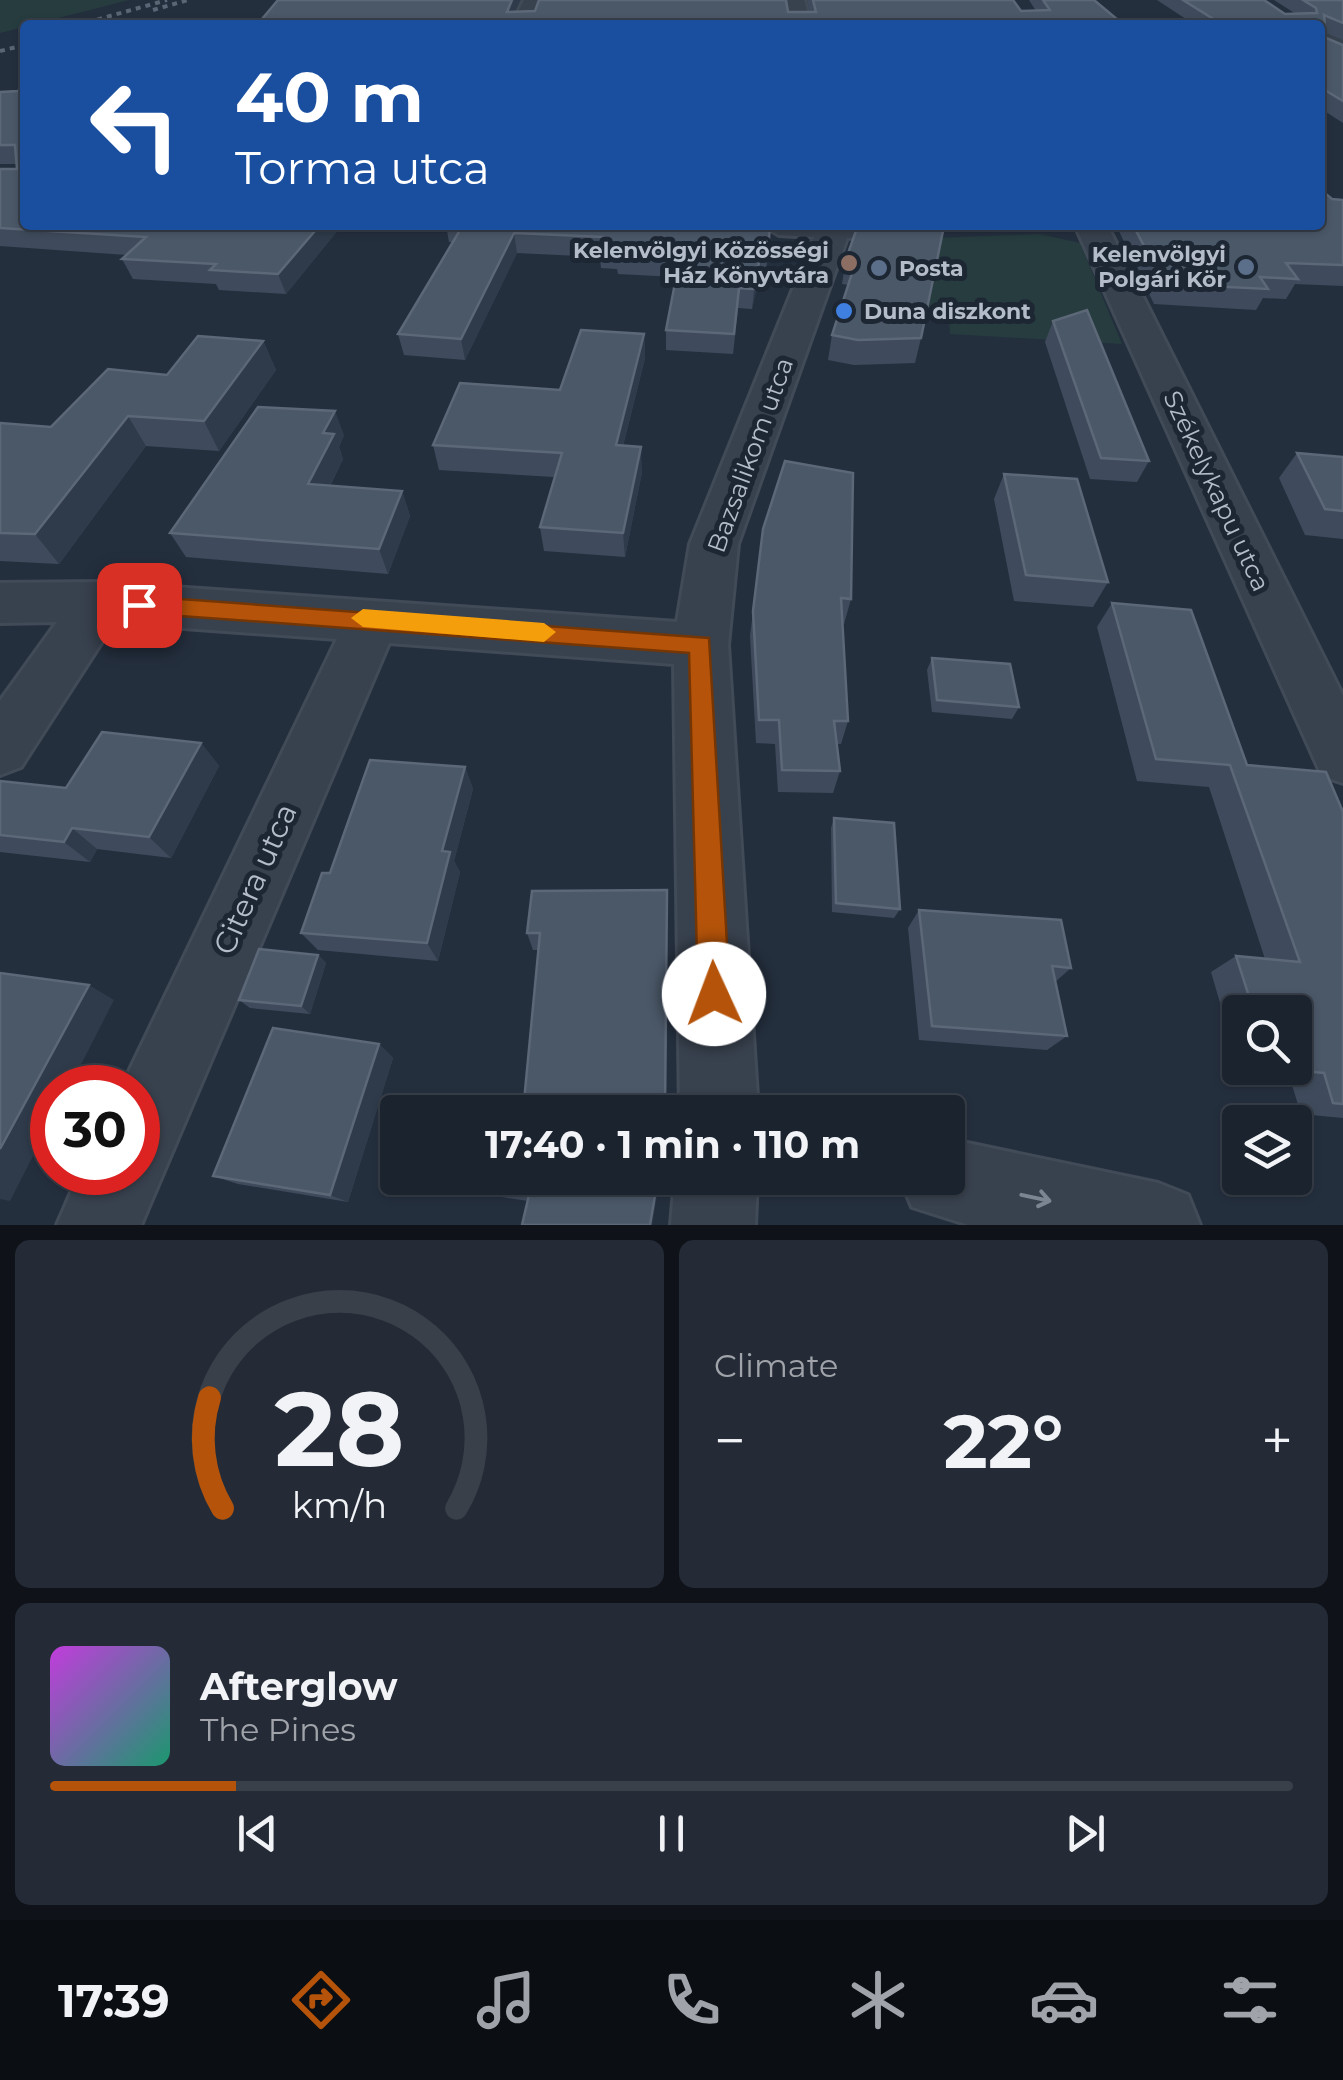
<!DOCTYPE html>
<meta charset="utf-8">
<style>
:root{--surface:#1b232e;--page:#242b36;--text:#f1f3f6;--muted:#a0a4aa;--line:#39404a;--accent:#b45309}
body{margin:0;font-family:Montserrat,sans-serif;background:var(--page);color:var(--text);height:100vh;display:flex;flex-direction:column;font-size:38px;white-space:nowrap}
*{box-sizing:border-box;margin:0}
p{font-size:32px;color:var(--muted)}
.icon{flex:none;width:55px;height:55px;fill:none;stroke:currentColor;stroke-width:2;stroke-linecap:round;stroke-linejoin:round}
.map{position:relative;height:1225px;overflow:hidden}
.drawer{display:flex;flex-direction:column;gap:15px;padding:15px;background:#0f1319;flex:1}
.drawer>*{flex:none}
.guide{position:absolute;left:20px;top:20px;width:1305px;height:210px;border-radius:10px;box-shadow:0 2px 8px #0004,0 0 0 2px var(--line);background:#1a4fa0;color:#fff;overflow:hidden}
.fabs{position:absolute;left:1222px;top:995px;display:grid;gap:20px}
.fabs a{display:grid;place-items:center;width:90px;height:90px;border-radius:10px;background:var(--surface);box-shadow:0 2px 8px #0004,0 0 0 2px var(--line);font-size:50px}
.speed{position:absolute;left:30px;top:1065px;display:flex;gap:20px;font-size:50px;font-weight:700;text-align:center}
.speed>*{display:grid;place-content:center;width:130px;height:130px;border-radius:50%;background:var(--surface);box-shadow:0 2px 8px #0004,0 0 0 2px var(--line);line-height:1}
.speed .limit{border:15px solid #d22;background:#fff;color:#111}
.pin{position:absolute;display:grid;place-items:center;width:85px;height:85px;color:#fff;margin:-42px;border-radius:20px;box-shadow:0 5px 15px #0006}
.me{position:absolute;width:110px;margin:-55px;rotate:358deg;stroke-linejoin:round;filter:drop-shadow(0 0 8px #0008)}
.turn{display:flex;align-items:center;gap:35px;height:210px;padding:0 50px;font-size:45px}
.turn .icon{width:130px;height:130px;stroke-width:2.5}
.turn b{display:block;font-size:70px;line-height:85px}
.big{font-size:75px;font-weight:700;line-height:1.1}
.drawer .widget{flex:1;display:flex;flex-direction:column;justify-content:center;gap:15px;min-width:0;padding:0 35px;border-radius:15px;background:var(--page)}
.drawer .dial{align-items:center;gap:0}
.dial svg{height:260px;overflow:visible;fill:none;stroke:var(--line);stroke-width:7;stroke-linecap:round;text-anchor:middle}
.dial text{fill:var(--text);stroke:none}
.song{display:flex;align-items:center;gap:30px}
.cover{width:120px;height:120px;border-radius:15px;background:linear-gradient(135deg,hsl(290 70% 55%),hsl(160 70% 35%))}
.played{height:10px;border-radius:5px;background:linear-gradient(90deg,var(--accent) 15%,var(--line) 15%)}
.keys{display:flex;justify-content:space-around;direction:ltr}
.heat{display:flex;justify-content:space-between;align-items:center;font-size:55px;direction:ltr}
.drawer .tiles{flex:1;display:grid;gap:15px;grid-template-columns:1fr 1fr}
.widget:last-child{grid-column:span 2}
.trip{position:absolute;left:380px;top:1095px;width:585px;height:100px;border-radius:10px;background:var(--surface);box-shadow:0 2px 8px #0004,0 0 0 2px var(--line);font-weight:700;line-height:100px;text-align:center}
.tabs{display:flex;height:160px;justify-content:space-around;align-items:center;background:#0b0e12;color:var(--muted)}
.tabs .icon{width:70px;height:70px}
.tabs .active{color:var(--accent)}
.tabs b{font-size:45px;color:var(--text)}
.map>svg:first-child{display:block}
.green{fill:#263c3f}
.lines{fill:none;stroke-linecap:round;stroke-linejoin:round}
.minor-casing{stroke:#414a57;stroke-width:6}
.minor{fill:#38414e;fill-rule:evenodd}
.rail{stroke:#5a6575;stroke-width:4;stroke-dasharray:5 5;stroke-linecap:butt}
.wall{fill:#3f4b5c;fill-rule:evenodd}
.shaded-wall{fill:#2f3b4b}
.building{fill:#4b5868;stroke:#5c6777;stroke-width:2.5}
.oneway{stroke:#7c8592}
.route{fill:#b45309;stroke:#753606;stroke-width:2.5}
.slow{fill:#f59e0b}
.education-dot{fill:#8d6e63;stroke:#1d2633;stroke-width:4}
.service-dot{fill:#5c6f8a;stroke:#1d2633;stroke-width:4}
.shop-dot{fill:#3f7fe0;stroke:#1d2633;stroke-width:4}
.labels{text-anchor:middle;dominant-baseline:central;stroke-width:10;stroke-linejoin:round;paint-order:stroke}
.far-poi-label{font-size:22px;font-weight:bold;fill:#b4bcc9;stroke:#1d2633;text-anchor:end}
.street-label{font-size:25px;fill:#b4bcc9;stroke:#1d2633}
.near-street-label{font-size:30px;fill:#b4bcc9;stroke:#1d2633}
</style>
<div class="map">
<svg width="1343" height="1225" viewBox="0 0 1343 1225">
<rect width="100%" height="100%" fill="#242f3e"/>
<!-- green -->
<g class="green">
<path d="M 0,0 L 129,0 L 0,33 Z"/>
<path d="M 1040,234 L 1080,243 L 1122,344 L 950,334 L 949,318 L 924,316 L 913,266 L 940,265 L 933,238 Z"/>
</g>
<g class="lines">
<defs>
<g id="minor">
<path d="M 524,0 L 544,0 L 533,25 L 511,25 Z"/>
<path d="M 784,0 L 804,0 L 811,25 L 789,25 Z"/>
<rect x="1320" y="33" width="23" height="14"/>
<path d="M 763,225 L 941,225 L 925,235 L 847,238 L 738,544 L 728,645 L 758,1112 L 680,1112 L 674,664 L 389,643 L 141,1225 L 57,1225 L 80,1172 L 138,1172 L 138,1088 L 121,1088 L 337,639 L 114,623 L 21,767 L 0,775 L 0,701 L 57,622 L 0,623 L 0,583 L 100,582 L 677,622 L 690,544 L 814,237 L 779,235 Z"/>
<path d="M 1075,225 L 1107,225 L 1343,696 L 1343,783 L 1322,776 Z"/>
<path d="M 948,1139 L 1158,1183 L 1188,1195 L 1200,1225 L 969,1225 L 912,1207 L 900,1178 L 948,1178 Z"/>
<path d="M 675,1178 L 757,1178 L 755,1225 L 671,1225 Z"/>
</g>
</defs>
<!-- minor casing -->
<use href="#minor" class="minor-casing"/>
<!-- minor -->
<use href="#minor" class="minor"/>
<!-- rail -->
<g class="rail">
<path d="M 153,10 L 188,0"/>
<path d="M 78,25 L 167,0"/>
<path d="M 0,51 L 25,45"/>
</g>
</g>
<!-- wall -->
<g class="wall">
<path d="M 278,0 L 520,0 L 515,12 L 810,12 L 807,0 L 1013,0 L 1021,11 L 1036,11 L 1029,0 L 1094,0 L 1124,25 L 257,25 Z"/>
<path d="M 1157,0 L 1264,0 L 1285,14 L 1296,14 L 1274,0 L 1343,0 L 1343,40 L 1326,33 L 1326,38 L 1343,45 L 1343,123 L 1320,108 L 1320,25 L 1195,25 Z"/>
<path d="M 18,91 L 25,225 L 342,225 L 286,294 L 219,290 L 216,284 L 133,279 L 122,259 L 127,255 L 0,246 L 0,169 L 17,169 L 16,164 L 0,164 L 0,92 Z"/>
<path d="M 1332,199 L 1343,200 L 1343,286 L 1295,284 L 1286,299 L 1263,298 L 1256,310 L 1154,304 L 1116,225 L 1320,225 Z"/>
<path d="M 446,225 L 770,225 L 766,273 L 760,272 L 752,309 L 738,308 L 733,354 L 666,350 L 666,330 L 676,277 L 618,274 L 617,269 L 601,268 L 600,257 L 517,253 L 465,360 L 404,355 L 398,334 L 453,242 L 449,242 Z"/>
<path d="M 858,225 L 921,338 L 915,363 L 854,365 L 828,360 L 832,335 L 849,285 L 842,284 L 846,259 Z"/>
<path d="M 1053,321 L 1149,461 L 1137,482 L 1090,479 L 1045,342 Z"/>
<path d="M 644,334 L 645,358 L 623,446 L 642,472 L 625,557 L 544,551 L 540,527 L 554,477 L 439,470 L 433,445 L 560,390 Z"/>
<path d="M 263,341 L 276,370 L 219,451 L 146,446 L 59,564 L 0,561 L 0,423 L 51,427 L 167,375 Z"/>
<path d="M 344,435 L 339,447 L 343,459 L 330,486 L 402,491 L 410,516 L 388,574 L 186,557 L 170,533 Z"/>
<path d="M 1297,453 L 1343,457 L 1343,539 L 1305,535 L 1279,478 Z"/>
<path d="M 1004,474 L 1108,582 L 1093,607 L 1014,601 L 994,499 Z"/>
<path d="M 763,529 L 851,599 L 844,624 L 842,624 L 848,721 L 841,744 L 837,744 L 840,771 L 833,793 L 778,792 L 775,744 L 756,743 L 750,636 Z"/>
<path d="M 1112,603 L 1247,765 L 1343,812 L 1343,1118 L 1301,1114 L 1292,1085 L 1243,1081 L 1211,972 L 1236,956 L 1265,959 L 1209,787 L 1137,781 L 1097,627 ZM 1240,1012 L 1295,1012 L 1295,1068 L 1240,1068 Z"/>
<path d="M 932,658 L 1019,707 L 1012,719 L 932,712 L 927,670 Z"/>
<path d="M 201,743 L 219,766 L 171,858 L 97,849 L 90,862 L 0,852 L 0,781 L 66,788 Z"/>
<path d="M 465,767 L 473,789 L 454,861 L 460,872 L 438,961 L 318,950 L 301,933 L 330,873 Z"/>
<path d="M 834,818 L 900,909 L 894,918 L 832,912 L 831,828 Z"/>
<path d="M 667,890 L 539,950 L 533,950 L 527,933 Z"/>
<path d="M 919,910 L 1071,968 L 1055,982 L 1067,1036 L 1047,1050 L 919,1040 L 908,928 Z"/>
<path d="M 318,955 L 326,963 L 310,1014 L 250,1008 L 239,1000 Z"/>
<path d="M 379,1044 L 393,1058 L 348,1202 L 238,1184 L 213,1176 Z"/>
<path d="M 660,1178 L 528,1201 L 455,1190 L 443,1182 Z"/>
</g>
<!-- shaded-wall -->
<g class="shaded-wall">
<path d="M 512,0 L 520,0 L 510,25 L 507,12 Z"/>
<path d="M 320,225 L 342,225 L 286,294 L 278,274 Z"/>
<path d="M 514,233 L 517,253 L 465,360 L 461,339 Z"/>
<path d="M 761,252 L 760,272 L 752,309 L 754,289 Z"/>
<path d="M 644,334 L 645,358 L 617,470 L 616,445 Z"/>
<path d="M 263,341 L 276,370 L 219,451 L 204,421 Z"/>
<path d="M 335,411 L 344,435 L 339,447 L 343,459 L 318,509 L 308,484 L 323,433 Z"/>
<path d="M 128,416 L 146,446 L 59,564 L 35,534 Z"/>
<path d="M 641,447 L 642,472 L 625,557 L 623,533 Z"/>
<path d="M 402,491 L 410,516 L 388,574 L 379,549 Z"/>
<path d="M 201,743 L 219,766 L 171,858 L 149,837 Z"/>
<path d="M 465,767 L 473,789 L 454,861 L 460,872 L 438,961 L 427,943 L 442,851 Z"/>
<path d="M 72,828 L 97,849 L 90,862 L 64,842 Z"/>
<path d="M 318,955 L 326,963 L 310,1014 L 301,1006 Z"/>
<path d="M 89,985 L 114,1000 L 69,1088 L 52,1088 L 52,1119 L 10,1201 L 0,1199 L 0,1149 Z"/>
<path d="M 379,1044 L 393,1058 L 348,1202 L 330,1195 Z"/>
<path d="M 658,1178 L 660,1178 L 652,1225 L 650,1225 Z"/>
</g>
<!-- building -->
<g class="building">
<path d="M 278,0 L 512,0 L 507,12 L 535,11 L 539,0 L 786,0 L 788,12 L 816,12 L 813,0 L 1013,0 L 1021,11 L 1050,10 L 1043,0 L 1094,0 L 1124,25 L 257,25 Z"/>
<path d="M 1183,0 L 1264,0 L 1285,14 L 1317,13 L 1316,8 L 1303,0 L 1343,0 L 1343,23 L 1324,15 L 1326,38 L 1343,45 L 1343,101 L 1320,87 L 1320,25 L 1223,25 Z"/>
<path d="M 25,84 L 25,225 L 320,225 L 278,274 L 210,270 L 216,264 L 122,259 L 146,237 L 0,228 L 0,169 L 17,169 L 15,145 L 0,145 L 0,92 L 18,91 Z"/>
<path d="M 1320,189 L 1332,199 L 1343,200 L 1343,265 L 1286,263 L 1298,279 L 1260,277 L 1268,289 L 1164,284 L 1133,225 L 1320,225 Z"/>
<path d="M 463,225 L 770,225 L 768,253 L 761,252 L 754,289 L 739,288 L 734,334 L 666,330 L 680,257 L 617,254 L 617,249 L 600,248 L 603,237 L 514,233 L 461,339 L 398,334 Z"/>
<path d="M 858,225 L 942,225 L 943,231 L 921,338 L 858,340 L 832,335 L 856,261 L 846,259 Z"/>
<path d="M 1087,310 L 1149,461 L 1101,458 L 1053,321 Z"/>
<path d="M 581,330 L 644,334 L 616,445 L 641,447 L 623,533 L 540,527 L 562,453 L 433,445 L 460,383 L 560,390 Z"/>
<path d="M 198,336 L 263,341 L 204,421 L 128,416 L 35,534 L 0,533 L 0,423 L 51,427 L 108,369 L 167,375 Z"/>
<path d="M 258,407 L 335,411 L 323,433 L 334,434 L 308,484 L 402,491 L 379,549 L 170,533 Z"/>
<path d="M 1297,453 L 1343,457 L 1343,511 L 1325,509 Z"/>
<path d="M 785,461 L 853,473 L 851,599 L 841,598 L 848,721 L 834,721 L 840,771 L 782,770 L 779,720 L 759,720 L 753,611 L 763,529 Z"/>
<path d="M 1004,474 L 1077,479 L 1108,582 L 1026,575 Z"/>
<path d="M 1112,603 L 1191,610 L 1247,765 L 1326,772 L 1343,812 L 1343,1104 L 1333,1103 L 1324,1073 L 1272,1068 L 1295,1068 L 1295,1012 L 1254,1012 L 1236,956 L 1300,962 L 1230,765 L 1156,759 Z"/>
<path d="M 932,658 L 1010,664 L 1019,707 L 937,700 Z"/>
<path d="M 102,732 L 201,743 L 149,837 L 72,828 L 64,842 L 0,835 L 0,781 L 66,788 Z"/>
<path d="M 370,760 L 465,767 L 442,851 L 450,852 L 427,943 L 301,933 L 322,873 L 330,873 Z"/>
<path d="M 834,818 L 894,823 L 900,909 L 836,903 Z"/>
<path d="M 667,890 L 665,1112 L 523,1112 L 540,933 L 527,933 L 532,891 Z"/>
<path d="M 919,910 L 1061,920 L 1071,968 L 1052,966 L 1067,1036 L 932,1026 Z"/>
<path d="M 259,949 L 318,955 L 301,1006 L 239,1000 Z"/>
<path d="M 0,973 L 89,985 L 0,1149 Z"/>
<path d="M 273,1028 L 379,1044 L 330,1195 L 213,1176 Z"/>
<path d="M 463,1109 L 493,1112 L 462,1112 Z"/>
<path d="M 444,1178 L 658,1178 L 650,1225 L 522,1225 L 529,1195 L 443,1182 Z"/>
</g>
<!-- one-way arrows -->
<defs><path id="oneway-shaft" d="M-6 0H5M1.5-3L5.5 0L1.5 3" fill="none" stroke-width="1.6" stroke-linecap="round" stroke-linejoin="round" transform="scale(2.5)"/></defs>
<use class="oneway" href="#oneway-shaft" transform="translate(1036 1198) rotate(12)"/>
<!-- route -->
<path class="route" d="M 139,596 L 709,638 L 730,994 L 725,1005 L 714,1010 L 703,1005 L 698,994 L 689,653 L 139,613 L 128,605 Z"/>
<!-- slow -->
<path class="slow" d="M 363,609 L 544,623 L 556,632 L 544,642 L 363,627 L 351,618 Z"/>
<!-- markers -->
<circle class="education-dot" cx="849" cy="263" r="10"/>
<g class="service-dot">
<circle cx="1246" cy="267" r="10"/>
<circle cx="879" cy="268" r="10"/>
</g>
<circle class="shop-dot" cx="844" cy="311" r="10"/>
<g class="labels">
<!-- far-poi labels -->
<g class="far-poi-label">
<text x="829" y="250">Kelenvölgyi Közösségi<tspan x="829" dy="25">Ház Könyvtára</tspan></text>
<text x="1226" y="254">Kelenvölgyi<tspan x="1226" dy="25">Polgári Kör</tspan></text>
<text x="899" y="268" text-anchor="start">Posta</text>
<text x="864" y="311" text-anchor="start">Duna diszkont</text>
</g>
<!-- street labels -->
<g class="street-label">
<text transform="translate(750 455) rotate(-70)">Bazsalikom utca</text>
<text transform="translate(1217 491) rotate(65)">Székelykapu utca</text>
</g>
<!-- near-street labels -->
<g class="near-street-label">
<text transform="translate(255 879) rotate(-66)">Citera utca</text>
</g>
</g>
</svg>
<div class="fabs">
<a><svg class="icon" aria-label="search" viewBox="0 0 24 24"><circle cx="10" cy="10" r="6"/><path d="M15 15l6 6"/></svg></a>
<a><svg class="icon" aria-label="layers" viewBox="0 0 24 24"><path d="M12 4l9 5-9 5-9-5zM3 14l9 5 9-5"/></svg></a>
</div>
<div class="speed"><div class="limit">30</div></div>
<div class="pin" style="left:139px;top:605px;background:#d93025"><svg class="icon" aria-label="arrive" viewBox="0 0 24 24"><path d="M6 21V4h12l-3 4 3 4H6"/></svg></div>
<svg class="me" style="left:714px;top:994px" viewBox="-20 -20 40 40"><circle r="19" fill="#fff"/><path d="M0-13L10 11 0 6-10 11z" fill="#b45309"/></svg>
<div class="trip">17:40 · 1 min · 110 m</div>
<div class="guide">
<div class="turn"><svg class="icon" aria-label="left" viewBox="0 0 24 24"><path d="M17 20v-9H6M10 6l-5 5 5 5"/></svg><div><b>40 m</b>Torma utca</div></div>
</div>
</div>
<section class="drawer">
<div class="tiles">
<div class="widget dial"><svg viewBox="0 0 100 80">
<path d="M14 69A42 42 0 1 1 86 69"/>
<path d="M14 69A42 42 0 0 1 10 35" stroke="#b45309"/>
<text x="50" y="56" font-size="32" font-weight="700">28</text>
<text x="50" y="72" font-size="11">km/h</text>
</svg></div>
<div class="widget"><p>Climate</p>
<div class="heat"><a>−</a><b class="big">22°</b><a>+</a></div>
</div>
<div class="widget">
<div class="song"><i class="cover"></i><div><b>Afterglow</b><p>The Pines</p></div></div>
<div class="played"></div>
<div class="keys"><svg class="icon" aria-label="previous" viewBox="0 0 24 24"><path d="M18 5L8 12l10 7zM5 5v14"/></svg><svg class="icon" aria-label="pause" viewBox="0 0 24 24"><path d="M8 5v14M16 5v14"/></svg><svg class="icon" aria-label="next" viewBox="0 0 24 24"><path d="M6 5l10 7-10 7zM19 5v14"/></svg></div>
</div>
</div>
</section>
<nav class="tabs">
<b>17:39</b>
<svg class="icon active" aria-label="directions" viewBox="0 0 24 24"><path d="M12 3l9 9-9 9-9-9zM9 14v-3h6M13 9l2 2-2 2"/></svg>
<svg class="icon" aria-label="music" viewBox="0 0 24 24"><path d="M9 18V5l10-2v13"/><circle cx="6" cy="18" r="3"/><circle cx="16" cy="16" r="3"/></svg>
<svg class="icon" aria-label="phone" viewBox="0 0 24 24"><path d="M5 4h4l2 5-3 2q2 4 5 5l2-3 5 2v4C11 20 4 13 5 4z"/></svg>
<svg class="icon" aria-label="climate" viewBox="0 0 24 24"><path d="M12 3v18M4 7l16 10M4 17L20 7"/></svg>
<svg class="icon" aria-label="car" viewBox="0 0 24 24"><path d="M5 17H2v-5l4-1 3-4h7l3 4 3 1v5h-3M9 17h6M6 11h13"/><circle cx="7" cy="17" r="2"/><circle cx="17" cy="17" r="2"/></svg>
<svg class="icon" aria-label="filters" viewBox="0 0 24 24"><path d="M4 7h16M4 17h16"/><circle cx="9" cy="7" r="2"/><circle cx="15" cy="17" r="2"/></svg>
</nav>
